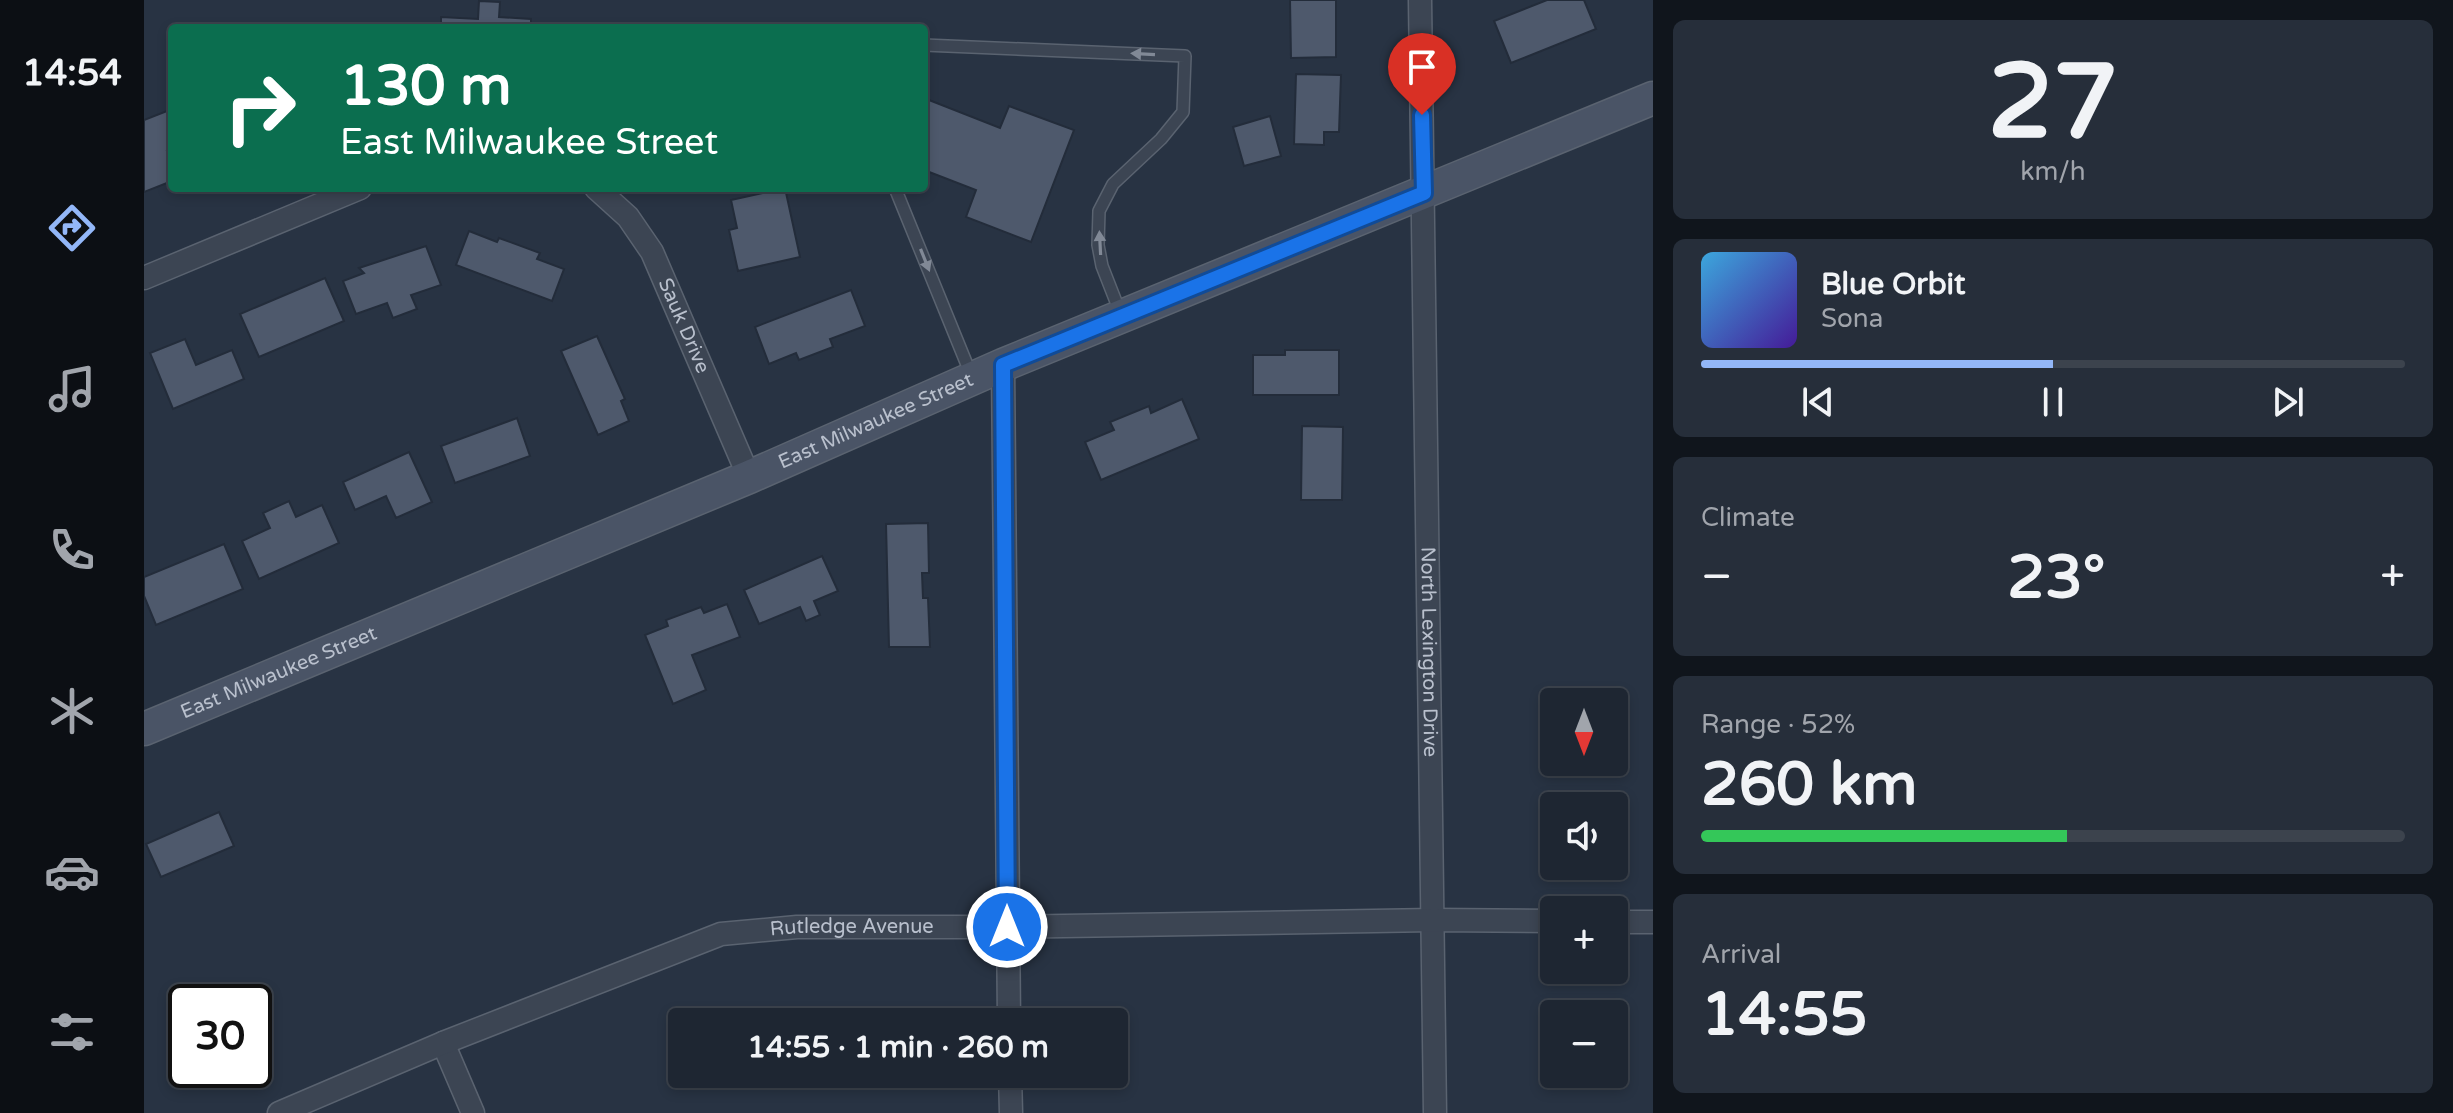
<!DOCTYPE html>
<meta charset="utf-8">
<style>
:root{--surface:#1e2632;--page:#262e3a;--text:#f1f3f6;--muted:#a1a5ac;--line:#3c434d;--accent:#93b7f8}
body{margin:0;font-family:"Varela Round",sans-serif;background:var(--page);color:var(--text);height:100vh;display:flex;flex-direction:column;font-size:30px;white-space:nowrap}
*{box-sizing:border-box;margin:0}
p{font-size:26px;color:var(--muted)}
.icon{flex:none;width:44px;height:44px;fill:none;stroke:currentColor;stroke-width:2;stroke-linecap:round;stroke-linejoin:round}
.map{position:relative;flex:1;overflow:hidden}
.side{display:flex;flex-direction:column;gap:20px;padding:20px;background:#10151c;width:800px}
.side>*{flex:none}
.top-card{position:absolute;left:24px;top:24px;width:760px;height:168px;border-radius:8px;box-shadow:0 4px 12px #0003,0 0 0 2px var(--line);background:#0b6e4f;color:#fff;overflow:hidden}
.needle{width:52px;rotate:180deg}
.fabs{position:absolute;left:1396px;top:688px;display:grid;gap:16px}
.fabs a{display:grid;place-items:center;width:88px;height:88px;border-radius:8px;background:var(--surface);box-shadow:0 4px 12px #0003,0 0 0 2px var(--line);font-size:40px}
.speed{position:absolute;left:24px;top:984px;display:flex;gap:16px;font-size:40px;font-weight:700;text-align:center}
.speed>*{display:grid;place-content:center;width:104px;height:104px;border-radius:50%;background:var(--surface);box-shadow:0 4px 12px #0003,0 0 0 2px var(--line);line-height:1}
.speed .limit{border:4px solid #111;border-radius:12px;background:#fff;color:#111}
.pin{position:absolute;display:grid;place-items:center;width:68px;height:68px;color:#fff;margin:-82px -34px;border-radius:50% 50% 50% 0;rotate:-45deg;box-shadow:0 0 8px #0007}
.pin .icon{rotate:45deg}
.me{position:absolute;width:88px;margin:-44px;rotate:0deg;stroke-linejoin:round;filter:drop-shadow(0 0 6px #0008)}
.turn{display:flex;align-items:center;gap:28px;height:168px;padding:0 40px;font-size:36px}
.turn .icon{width:104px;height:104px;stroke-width:2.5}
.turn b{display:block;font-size:56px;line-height:68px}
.big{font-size:60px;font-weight:800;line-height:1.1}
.side .card{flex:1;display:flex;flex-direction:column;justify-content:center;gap:12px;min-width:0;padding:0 28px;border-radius:12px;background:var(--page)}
.side .dial{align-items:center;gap:0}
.dial b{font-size:104px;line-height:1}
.song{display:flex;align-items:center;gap:24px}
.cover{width:96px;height:96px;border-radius:12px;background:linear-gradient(135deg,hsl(200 70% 55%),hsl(260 70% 35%))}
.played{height:8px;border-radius:4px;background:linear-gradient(90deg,var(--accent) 50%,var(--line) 50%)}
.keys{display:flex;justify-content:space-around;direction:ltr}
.heat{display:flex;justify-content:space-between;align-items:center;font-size:44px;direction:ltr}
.charge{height:12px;border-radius:6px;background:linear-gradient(90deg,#34c759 52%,var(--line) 0)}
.trip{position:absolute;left:524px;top:1008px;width:460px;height:80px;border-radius:8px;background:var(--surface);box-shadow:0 4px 12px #0003,0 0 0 2px var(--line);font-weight:800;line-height:80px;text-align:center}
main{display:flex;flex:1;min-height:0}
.tab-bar{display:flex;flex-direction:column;width:144px;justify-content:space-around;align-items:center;background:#0c0f14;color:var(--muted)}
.tab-bar .icon{width:56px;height:56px}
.tab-bar .on{color:var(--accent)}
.tab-bar b{font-size:36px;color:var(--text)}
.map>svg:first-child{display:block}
.building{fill:#4e596c;stroke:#232c3a;stroke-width:2}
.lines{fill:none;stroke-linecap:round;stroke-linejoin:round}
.service-casing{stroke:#5a6370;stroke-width:14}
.minor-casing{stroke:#5a6370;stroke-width:25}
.secondary-casing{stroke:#5a6370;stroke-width:35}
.service{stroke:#3c4553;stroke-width:11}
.minor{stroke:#3c4553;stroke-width:22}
.secondary{stroke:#4a5466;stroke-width:32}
.oneway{fill:#818996}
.route-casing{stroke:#114b97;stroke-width:20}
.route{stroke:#1a73e8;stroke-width:14}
.labels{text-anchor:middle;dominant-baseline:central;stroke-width:7;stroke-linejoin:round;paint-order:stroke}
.street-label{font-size:20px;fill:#b9c0cd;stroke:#202a39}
</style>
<main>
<nav class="tab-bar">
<b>14:54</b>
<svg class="icon on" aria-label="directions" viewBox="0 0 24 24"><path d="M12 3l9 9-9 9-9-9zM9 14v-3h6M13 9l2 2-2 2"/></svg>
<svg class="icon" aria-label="music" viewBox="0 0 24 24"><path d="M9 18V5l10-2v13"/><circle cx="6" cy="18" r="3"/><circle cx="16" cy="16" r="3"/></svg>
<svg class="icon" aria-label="phone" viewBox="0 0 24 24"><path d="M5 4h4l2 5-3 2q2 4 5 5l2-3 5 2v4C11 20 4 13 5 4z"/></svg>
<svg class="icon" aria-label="climate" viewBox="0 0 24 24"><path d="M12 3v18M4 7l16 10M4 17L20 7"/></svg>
<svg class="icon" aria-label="car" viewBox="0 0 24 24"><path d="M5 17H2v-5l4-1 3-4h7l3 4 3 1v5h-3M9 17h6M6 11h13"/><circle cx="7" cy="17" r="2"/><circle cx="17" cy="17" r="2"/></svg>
<svg class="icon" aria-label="filters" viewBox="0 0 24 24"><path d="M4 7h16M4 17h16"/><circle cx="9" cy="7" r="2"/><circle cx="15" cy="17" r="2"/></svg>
</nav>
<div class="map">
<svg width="1509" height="1113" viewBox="0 0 1509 1113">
<rect width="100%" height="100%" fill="#283343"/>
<!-- building -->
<g class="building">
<path d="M 1146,0 L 1192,0 L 1192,57 L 1147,58 Z"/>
<path d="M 1403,0 L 1440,0 L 1452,29 L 1367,63 L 1350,21 Z"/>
<path d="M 335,1 L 356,2 L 355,17 L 387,19 L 387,28 L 297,28 L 297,17 L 334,19 Z"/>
<path d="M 1152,74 L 1197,75 L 1195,132 L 1180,132 L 1180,145 L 1150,144 Z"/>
<path d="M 785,100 L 856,128 L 865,106 L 930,130 L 887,242 L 822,217 L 832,190 L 780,170 L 780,114 Z"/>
<path d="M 28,109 L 28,149 L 23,151 L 28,163 L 28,181 L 0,192 L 0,120 Z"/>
<path d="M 1126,116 L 1137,156 L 1100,166 L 1089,127 Z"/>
<path d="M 641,188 L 656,257 L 594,271 L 585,230 L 593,228 L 587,200 Z"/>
<path d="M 325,231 L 353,242 L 355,238 L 396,253 L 393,259 L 420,269 L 408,301 L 312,265 Z"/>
<path d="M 282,246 L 297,285 L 267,295 L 273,309 L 249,318 L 243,303 L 212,314 L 199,281 L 220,273 L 215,268 Z"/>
<path d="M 181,278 L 200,321 L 115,357 L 96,314 Z"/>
<path d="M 707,290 L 721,326 L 686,339 L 689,347 L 655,360 L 652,353 L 625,364 L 611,327 Z"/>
<path d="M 453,336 L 481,399 L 477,401 L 485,421 L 454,435 L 417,351 Z"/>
<path d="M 41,339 L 52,365 L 88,350 L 100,379 L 29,409 L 6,353 Z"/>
<path d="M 1141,350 L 1195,350 L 1195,395 L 1109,395 L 1109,355 L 1141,355 Z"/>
<path d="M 1038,399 L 1055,439 L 957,480 L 941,442 L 970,430 L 966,422 L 1005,406 L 1007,413 Z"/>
<path d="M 373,418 L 386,456 L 311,483 L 297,446 Z"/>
<path d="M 1158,426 L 1199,427 L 1198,500 L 1157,500 Z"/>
<path d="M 265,452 L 288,502 L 252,518 L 242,496 L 211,510 L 199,482 Z"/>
<path d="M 145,501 L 152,517 L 178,505 L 195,543 L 115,579 L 98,541 L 126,528 L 119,513 Z"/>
<path d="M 784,523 L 785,573 L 778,573 L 779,598 L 784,598 L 786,647 L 745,647 L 742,524 Z"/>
<path d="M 80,544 L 99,589 L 12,625 L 0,596 L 0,577 Z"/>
<path d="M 678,556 L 694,591 L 670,601 L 676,615 L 662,621 L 656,607 L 615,624 L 600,590 Z"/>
<path d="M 583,604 L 596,637 L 548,655 L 562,690 L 529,704 L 501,635 L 524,626 L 522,620 L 557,607 L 560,613 Z"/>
<path d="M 75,812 L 90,846 L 17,877 L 2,844 Z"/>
</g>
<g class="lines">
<defs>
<g id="service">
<path d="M 780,45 L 1041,56 L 1039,112 L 1017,139 L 969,184 L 955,211 L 954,245 L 958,266 L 976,312"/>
<path d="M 751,188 L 828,377"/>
</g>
<g id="minor">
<path id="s1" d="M 1276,0 L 1291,1113"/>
<path id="s2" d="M 452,188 L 484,217 L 508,252 L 605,477"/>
<path d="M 0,278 L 216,188"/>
<path d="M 859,365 L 865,1022"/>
<path d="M 1470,922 L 1509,922"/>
<path d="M 299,1043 L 329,1113"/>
<path d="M 866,1074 L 867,1113"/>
<path id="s3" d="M 135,1113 L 299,1043 L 577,934 L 653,927 L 863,927 L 1289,920 L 1410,921"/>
</g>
<g id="secondary">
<path id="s4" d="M 0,729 L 605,477 L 859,365 L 1509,98"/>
</g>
</defs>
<!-- service casing -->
<use href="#service" class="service-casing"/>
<!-- minor casing -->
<use href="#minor" class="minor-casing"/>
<!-- secondary casing -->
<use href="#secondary" class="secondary-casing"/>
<!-- service -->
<use href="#service" class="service"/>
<!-- minor -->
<use href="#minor" class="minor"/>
<!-- secondary -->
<use href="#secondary" class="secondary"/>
</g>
<!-- one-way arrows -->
<defs><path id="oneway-solid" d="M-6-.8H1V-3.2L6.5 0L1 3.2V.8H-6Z" transform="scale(2)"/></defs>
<g class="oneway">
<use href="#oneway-solid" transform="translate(999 54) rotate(-177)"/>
<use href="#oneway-solid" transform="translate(956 243) rotate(-93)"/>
<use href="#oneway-solid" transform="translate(781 260) rotate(68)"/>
</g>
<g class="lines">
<defs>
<path id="route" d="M 863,927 L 859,365 L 1280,193 L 1278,115"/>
</defs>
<!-- route casing -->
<use href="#route" class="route-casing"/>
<!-- route -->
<use href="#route" class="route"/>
</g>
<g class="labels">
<!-- street labels -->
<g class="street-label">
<text stroke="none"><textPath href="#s2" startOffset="166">Sauk Drive</textPath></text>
<text stroke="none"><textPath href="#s4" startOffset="794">East Milwaukee Street</textPath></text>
<text stroke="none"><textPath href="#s1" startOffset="652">North Lexington Drive</textPath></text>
<text stroke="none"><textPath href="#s4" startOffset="146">East Milwaukee Street</textPath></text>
<text stroke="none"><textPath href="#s3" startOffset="608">Rutledge Avenue</textPath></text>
</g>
</g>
</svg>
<div class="fabs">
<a><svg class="needle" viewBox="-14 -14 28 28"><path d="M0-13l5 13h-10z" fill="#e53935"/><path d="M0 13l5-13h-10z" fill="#a1a5ac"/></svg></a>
<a><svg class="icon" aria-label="sound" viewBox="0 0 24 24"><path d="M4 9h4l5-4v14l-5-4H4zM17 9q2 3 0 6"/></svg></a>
<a>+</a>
<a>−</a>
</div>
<div class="speed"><div class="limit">30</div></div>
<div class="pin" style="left:1278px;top:115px;background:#d93025"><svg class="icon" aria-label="arrive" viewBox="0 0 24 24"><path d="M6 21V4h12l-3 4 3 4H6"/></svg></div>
<svg class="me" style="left:863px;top:927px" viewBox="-20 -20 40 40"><circle r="17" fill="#1a73e8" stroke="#fff" stroke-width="3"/><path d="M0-11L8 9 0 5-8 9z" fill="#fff"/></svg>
<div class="trip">14:55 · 1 min · 260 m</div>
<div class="top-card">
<div class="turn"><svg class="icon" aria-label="right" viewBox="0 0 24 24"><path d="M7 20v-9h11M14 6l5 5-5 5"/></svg><div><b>130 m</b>East Milwaukee Street</div></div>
</div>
</div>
<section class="side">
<div class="card dial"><b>27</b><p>km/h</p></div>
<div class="card">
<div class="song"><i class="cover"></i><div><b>Blue Orbit</b><p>Sona</p></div></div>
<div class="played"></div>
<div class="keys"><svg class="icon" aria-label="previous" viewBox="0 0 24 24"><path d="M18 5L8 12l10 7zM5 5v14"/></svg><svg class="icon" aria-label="pause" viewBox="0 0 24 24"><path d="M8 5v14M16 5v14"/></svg><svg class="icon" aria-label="next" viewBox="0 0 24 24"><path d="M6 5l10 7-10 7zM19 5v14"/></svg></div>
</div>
<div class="card"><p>Climate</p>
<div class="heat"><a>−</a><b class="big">23°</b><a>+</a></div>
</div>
<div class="card"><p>Range · 52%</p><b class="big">260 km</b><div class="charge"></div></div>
<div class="card"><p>Arrival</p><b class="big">14:55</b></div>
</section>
</main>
